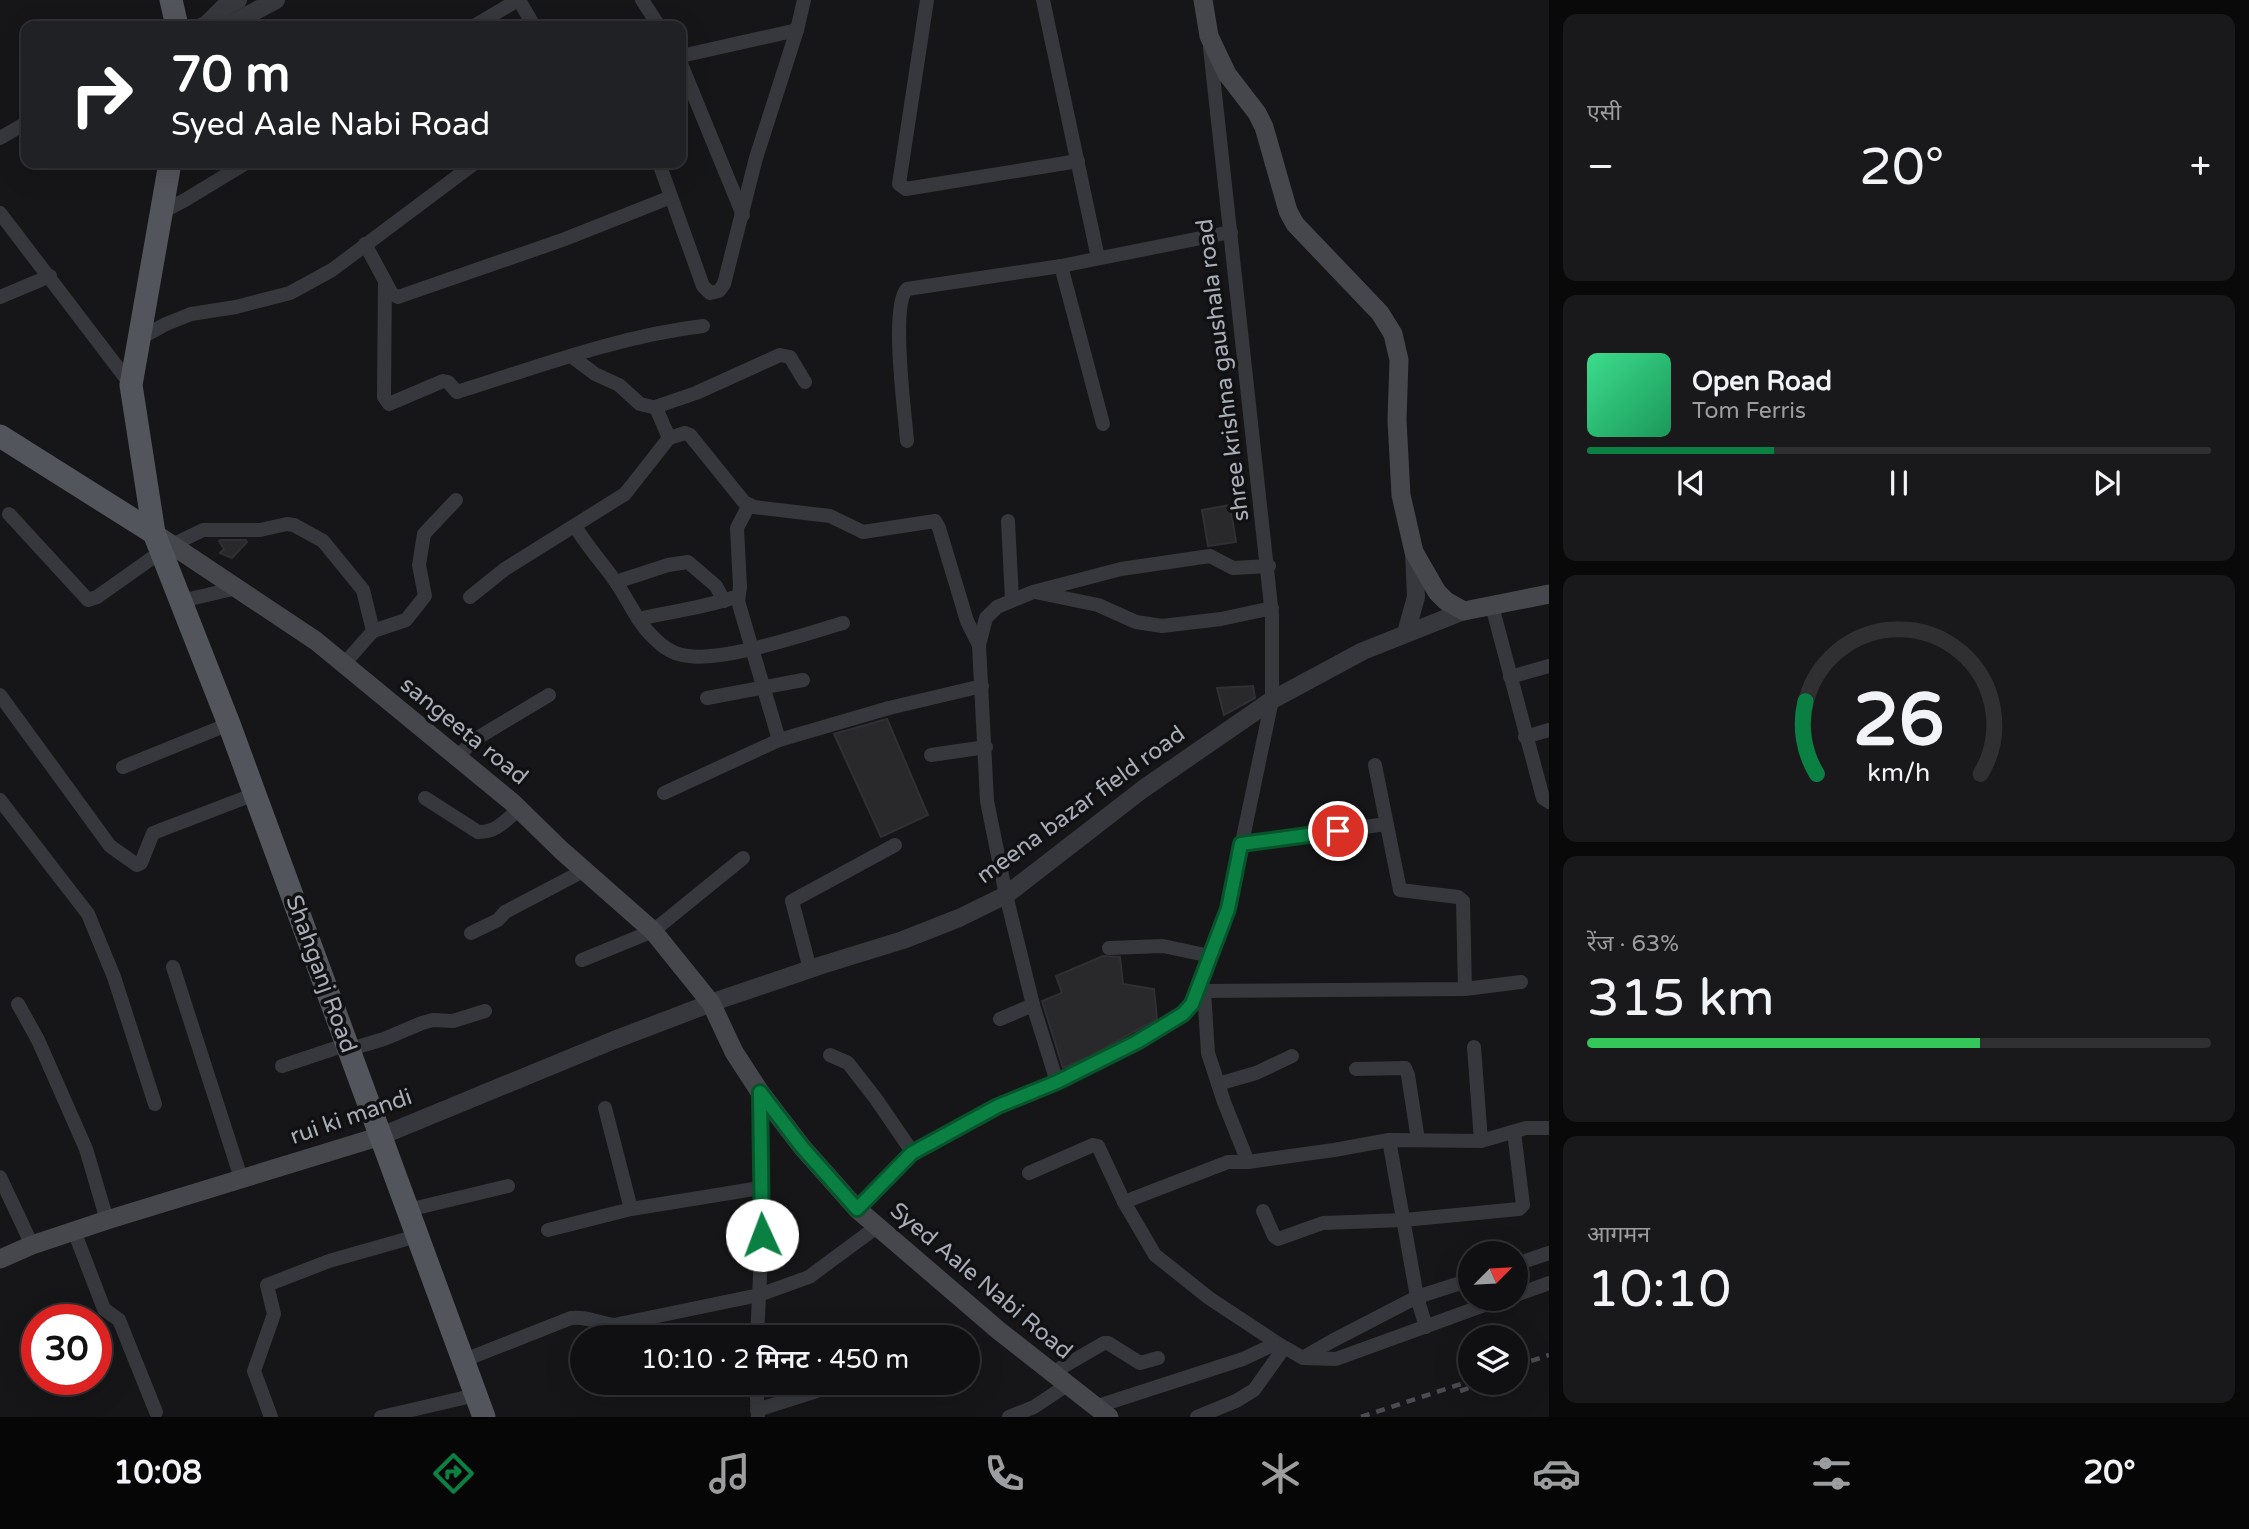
<!DOCTYPE html>
<html lang="hi">
<meta charset="utf-8">
<style>
:root{--surface:#101012;--page:#19191b;--text:#f1f3f6;--muted:#9c9d9f;--line:#303032;--accent:#0b8043}
body{margin:0;font-family:"Varela Round","Noto Sans Devanagari",sans-serif;background:var(--page);color:var(--text);height:100vh;display:flex;flex-direction:column;font-size:26px;white-space:nowrap}
*{box-sizing:border-box;margin:0}
p{font-size:23px;color:var(--muted)}
.icon{flex:none;width:38px;height:38px;fill:none;stroke:currentColor;stroke-width:2;stroke-linecap:round;stroke-linejoin:round}
.map{position:relative;flex:1;overflow:hidden}
.drawer{display:flex;flex-direction:column;gap:14px;padding:14px;background:#09090a;width:700px}
.drawer>*{flex:none}
.hud{position:absolute;left:21px;top:21px;width:665px;height:147px;border-radius:14px;box-shadow:0 7px 28px #0002,0 0 0 2px var(--line);background:#202124;color:#fff;overflow:hidden}
.needle{width:46px;rotate:66deg}
.controls{position:absolute;left:1458px;top:1241px;display:grid;gap:14px}
.controls a{display:grid;place-items:center;width:70px;height:70px;border-radius:50%;background:var(--surface);box-shadow:0 7px 28px #0002,0 0 0 2px var(--line);font-size:35px}
.speed{position:absolute;left:21px;top:1304px;display:flex;gap:14px;font-size:35px;font-weight:700;text-align:center}
.speed>*{display:grid;place-content:center;width:91px;height:91px;border-radius:50%;background:var(--surface);box-shadow:0 7px 28px #0002,0 0 0 2px var(--line);line-height:1}
.speed .limit{border:10px solid #d22;background:#fff;color:#111}
.pin{position:absolute;display:grid;place-items:center;width:60px;height:60px;color:#fff;margin:-30px;border:4px solid #fff;border-radius:50%;box-shadow:0 2px 7px #0007}
.me{position:absolute;width:77px;margin:-38px;rotate:358deg;stroke-linejoin:round;filter:drop-shadow(0 0 5px #0008)}
.turn{display:flex;align-items:center;gap:24px;height:147px;padding:0 35px;font-size:32px}
.turn .icon{width:91px;height:91px;stroke-width:2.5}
.turn b{display:block;font-size:49px;line-height:60px}
.big{font-size:52px;font-weight:600;line-height:1.1}
.drawer .tile{flex:1;display:flex;flex-direction:column;justify-content:center;gap:10px;min-width:0;padding:0 24px;border-radius:14px;background:var(--page)}
.drawer .dial{align-items:center;gap:0}
.dial svg{height:182px;overflow:visible;fill:none;stroke:var(--line);stroke-width:7;stroke-linecap:round;text-anchor:middle}
.dial text{fill:var(--text);stroke:none}
.song{display:flex;align-items:center;gap:21px}
.cover{width:84px;height:84px;border-radius:10px;background:linear-gradient(135deg,hsl(150 70% 55%),hsl(150 70% 35%))}
.played{height:7px;border-radius:4px;background:linear-gradient(90deg,var(--accent) 30%,var(--line) 30%)}
.keys{display:flex;justify-content:space-around;direction:ltr}
.heat{display:flex;justify-content:space-between;align-items:center;font-size:38px;direction:ltr}
.charge{height:10px;border-radius:5px;background:linear-gradient(90deg,#34c759 63%,var(--line) 0)}
.trip{position:absolute;left:570px;top:1325px;width:410px;height:70px;border-radius:35px;background:var(--surface);box-shadow:0 7px 28px #0002,0 0 0 2px var(--line);font-weight:600;line-height:70px;text-align:center}
.menu{display:flex;height:112px;justify-content:space-around;align-items:center;background:#060607;color:var(--muted)}
.menu .icon{width:49px;height:49px}
.menu .on{color:var(--accent)}
.menu b{font-size:32px;color:var(--text)}
main{display:flex;flex:1;min-height:0}
.map>svg:first-child{display:block}
.building{fill:#29292c;stroke:#303034;stroke-width:2}
.lines{fill:none;stroke-linecap:round;stroke-linejoin:round}
.minor{stroke:#37383d;stroke-width:14}
.tertiary{stroke:#37383d;stroke-width:18}
.secondary{stroke:#45474d;stroke-width:19}
.primary{stroke:#53555c;stroke-width:23}
.rail{stroke:#4a4c52;stroke-width:4.5;stroke-dasharray:9 7;stroke-linecap:butt}
.route-casing{stroke:#07532c;stroke-width:18}
.route{stroke:#0b8043;stroke-width:12}
.labels{text-anchor:middle;dominant-baseline:central;stroke-width:7;stroke-linejoin:round;paint-order:stroke}
.street-label{font-size:23px;fill:#a8adb8;stroke:#111113}
</style>
<main>
<div class="map">
<svg width="1549" height="1417" viewBox="0 0 1549 1417">
<rect width="100%" height="100%" fill="#161618"/>
<!-- building -->
<g class="building">
<path d="M 1230,505 L 1236,542 L 1208,546 L 1202,510 Z"/>
<path d="M 221,540 L 246,540 L 247,542 L 232,558 L 220,553 L 224,549 L 219,541 Z"/>
<path d="M 1253,686 L 1255,698 L 1224,715 L 1217,688 Z"/>
<path d="M 887,719 L 928,815 L 881,837 L 834,734 Z"/>
<path d="M 1103,956 L 1120,957 L 1123,984 L 1154,989 L 1157,1019 L 1090,1056 L 1063,1068 L 1042,1001 L 1062,993 L 1056,976 Z"/>
</g>
<g class="lines">
<!-- minor -->
<g class="minor">
<path d="M 519,0 L 534,26"/>
<path d="M 642,0 L 659,26"/>
<path d="M 927,0 L 899,184 L 906,189 L 1078,161"/>
<path d="M 1043,0 L 1098,258"/>
<path d="M 474,26 L 518,0"/>
<path d="M 681,56 L 797,30"/>
<path d="M 681,64 L 743,215"/>
<path d="M 0,138 L 26,123"/>
<path d="M 659,163 L 703,286 L 710,293 L 719,291 L 724,284 L 756,158 L 797,30 L 804,0"/>
<path d="M 162,212 L 185,200 L 246,163"/>
<path d="M 0,213 L 131,385"/>
<path d="M 365,244 L 392,294 L 398,297 L 565,239 L 671,197"/>
<path d="M 1061,266 L 1103,424"/>
<path d="M 385,281 L 384,397 L 389,404 L 443,381 L 448,382 L 457,392 C 537,367 619,336 703,326"/>
<path d="M 0,297 L 50,276"/>
<path d="M 140,338 L 166,324 L 191,314 L 236,307 L 290,293 L 332,270 L 475,163"/>
<path d="M 571,356 L 595,374 L 619,385 L 640,404 L 657,408"/>
<path d="M 669,438 L 685,433 L 690,435 L 744,502 L 754,507 L 830,516 L 863,532 L 935,521 L 939,528 L 967,621 L 979,645"/>
<path d="M 907,441 C 905,414 890,306 907,289 L 1061,266 L 1231,232"/>
<path d="M 749,505 L 737,528 L 740,587 L 738,601 L 779,740"/>
<path d="M 9,514 L 88,600 L 97,597 L 162,551"/>
<path d="M 1008,521 L 1012,600"/>
<path d="M 575,526 C 586,545 600,560 613,578 C 628,598 636,622 655,639 C 662,646 672,653 682,655 C 719,664 805,634 843,623"/>
<path d="M 172,545 L 203,530 L 260,530 L 287,524 L 294,525 L 323,541 L 363,590 L 373,631 L 344,664"/>
<path d="M 616,582 L 668,565 L 688,562 L 716,586 L 724,601"/>
<path d="M 1035,592 L 1098,605 L 1136,622 L 1162,626 L 1221,619 L 1272,608"/>
<path d="M 470,597 L 505,569 L 625,494 L 669,438 L 657,410 L 658,406 L 696,393 L 780,355 L 790,357 L 805,382"/>
<path d="M 181,601 L 237,588"/>
<path d="M 1492,606 L 1543,798 L 1549,802"/>
<path d="M 638,619 C 670,612 701,608 732,598"/>
<path d="M 373,631 L 406,620 L 425,596 L 419,565 L 424,534 L 456,500"/>
<path d="M 1510,677 L 1549,666"/>
<path d="M 0,695 L 110,846 L 137,865 L 141,863 L 153,833 L 255,794"/>
<path d="M 707,698 L 803,680"/>
<path d="M 1525,737 L 1549,730"/>
<path d="M 931,755 L 986,747"/>
<path d="M 456,757 L 479,737 L 549,695"/>
<path d="M 1375,765 L 1400,890 L 1458,897 L 1463,901 L 1465,989"/>
<path d="M 123,767 L 229,724"/>
<path d="M 664,793 L 779,740 L 889,708 L 982,686"/>
<path d="M 425,798 L 478,832 C 496,833 506,820 519,809"/>
<path d="M 0,800 L 88,914 L 114,977 L 155,1104"/>
<path d="M 1241,844 L 1386,824"/>
<path d="M 471,933 L 498,920 L 505,912 L 585,870"/>
<path d="M 1109,948 L 1163,946 L 1210,956"/>
<path d="M 582,960 L 653,931 L 743,858"/>
<path d="M 173,967 L 241,1178"/>
<path d="M 810,969 L 792,901 L 895,845"/>
<path d="M 1198,987 L 1204,991 L 1465,989 L 1521,982"/>
<path d="M 1204,991 L 1208,1053 L 1224,1102 L 1248,1162"/>
<path d="M 18,1004 L 38,1040 L 86,1149 L 107,1220"/>
<path d="M 1000,1019 L 1033,1005"/>
<path d="M 1474,1047 L 1481,1141"/>
<path d="M 347,1050 L 384,1039 L 422,1023 L 433,1020 L 453,1021 L 485,1011"/>
<path d="M 830,1055 L 848,1063 L 876,1099 L 913,1153"/>
<path d="M 282,1066 L 345,1045"/>
<path d="M 1356,1069 L 1405,1068 L 1408,1075 L 1418,1140"/>
<path d="M 1057,1082 L 1033,1005 L 1006,895 L 987,801 L 979,645 L 986,618 L 997,607 L 1033,592 L 1121,569 L 1210,556 L 1233,568 L 1269,566"/>
<path d="M 1218,1084 L 1256,1073 L 1292,1056"/>
<path d="M 605,1108 L 631,1209"/>
<path d="M 1029,1173 L 1093,1145 L 1098,1146 L 1124,1202 L 1155,1255 L 1209,1298 L 1277,1343 L 1303,1358 L 1336,1359 L 1504,1298"/>
<path d="M 0,1177 L 32,1245"/>
<path d="M 1124,1202 L 1228,1162 L 1248,1162 L 1334,1150 L 1389,1140 L 1481,1141 L 1526,1128 L 1549,1128"/>
<path d="M 857,1209 L 913,1153 L 998,1106 L 1094,1065 L 1158,1030 L 1183,1014 L 1192,1004 L 1228,909 L 1272,700 L 1272,615 L 1210,48"/>
<path d="M 408,1210 L 508,1186"/>
<path d="M 1263,1211 L 1274,1236 L 1278,1239 L 1323,1223 L 1404,1220 L 1519,1209 L 1523,1205 L 1514,1132"/>
<path d="M 548,1230 L 631,1209 L 760,1188"/>
<path d="M 74,1231 L 104,1309 L 119,1320 L 156,1412"/>
<path d="M 1516,1264 L 1549,1253"/>
<path d="M 1516,1295 L 1549,1283"/>
<path d="M 1426,1327 L 1417,1297 L 1470,1280"/>
<path d="M 757,1337 L 762,1235 L 760,1092"/>
<path d="M 1304,1357 L 1332,1341 L 1417,1297 L 1389,1140"/>
<path d="M 462,1361 L 571,1318 C 587,1316 599,1323 614,1325 L 759,1295 L 809,1277 L 878,1226"/>
<path d="M 1052,1373 L 1104,1343 L 1108,1343 L 1140,1363 L 1158,1358"/>
<path d="M 756,1382 L 758,1416"/>
<path d="M 1095,1407 L 1243,1359 L 1277,1343"/>
<path d="M 757,1410 L 845,1382"/>
<path d="M 271,1417 L 254,1371 L 274,1314 L 267,1285 L 329,1261 L 417,1236"/>
<path d="M 381,1417 L 476,1395"/>
<path d="M 1009,1417 L 1034,1407 L 1067,1385"/>
<path d="M 1197,1417 L 1236,1401 L 1254,1390 L 1284,1348"/>
</g>
<!-- tertiary -->
<g class="tertiary">
<path d="M 206,25 L 223,8 L 238,0"/>
<path d="M 203,26 L 231,24 L 276,0"/>
<path d="M 1406,633 L 1416,597 L 1414,552"/>
<path d="M 381,1136 L 614,1040 L 722,999 L 822,965 L 903,940 L 959,918 L 1006,895 L 1143,789 L 1272,700 L 1363,651 L 1464,611"/>
</g>
<!-- secondary -->
<g class="secondary">
<path d="M 1203,0 L 1209,36 L 1227,74 L 1257,113 L 1264,127 L 1288,211 L 1295,224 L 1380,313 L 1393,334 L 1399,360 L 1397,420 L 1401,495 L 1414,552 L 1437,592 L 1446,601 L 1464,611 L 1549,594"/>
<path d="M 154,533 L 316,641 L 513,803 L 561,850 L 653,931 L 711,1003 L 734,1052 L 760,1092 L 802,1147 L 857,1209 L 998,1330 L 1109,1417"/>
<path d="M 0,1259 L 32,1245 L 107,1220 L 381,1136"/>
</g>
<!-- primary -->
<g class="primary">
<path d="M 171,0 L 177,26"/>
<path d="M 170,163 L 131,385 L 154,533 L 229,724 L 484,1417"/>
<path d="M 0,436 L 154,533"/>
</g>
<!-- rail -->
<g class="rail">
<path d="M 1516,1366 L 1549,1355"/>
<path d="M 1460,1391 L 1487,1382"/>
<path d="M 1361,1417 L 1470,1381"/>
</g>
</g>
<g class="lines">
<defs>
<path id="route" d="M 762,1235 L 760,1092 L 802,1147 L 857,1209 L 912,1153 L 998,1106 L 1057,1082 L 1137,1042 L 1183,1014 L 1192,1004 L 1228,909 L 1241,844 L 1338,831"/>
</defs>
<!-- route casing -->
<use href="#route" class="route-casing"/>
<!-- route -->
<use href="#route" class="route"/>
</g>
<g class="labels">
<!-- street labels -->
<g class="street-label">
<text transform="translate(1223 370) rotate(-97)">shree krishna gaushala road</text>
<text transform="translate(464 731) rotate(39)">sangeeta road</text>
<text transform="translate(1081 805) rotate(-36)">meena bazar field road</text>
<text transform="translate(321 974) rotate(70)">Shahganj Road</text>
<text transform="translate(351 1117) rotate(-19)">rui ki mandi</text>
<text transform="translate(981 1281) rotate(40)">Syed Aale Nabi Road</text>
</g>
</g>
</svg>
<div class="controls">
<a><svg class="needle" viewBox="-14 -14 28 28"><path d="M0-13l5 13h-10z" fill="#e53935"/><path d="M0 13l5-13h-10z" fill="#9c9d9f"/></svg></a>
<a><svg class="icon" aria-label="layers" viewBox="0 0 24 24"><path d="M12 4l9 5-9 5-9-5zM3 14l9 5 9-5"/></svg></a>
</div>
<div class="speed"><div class="limit">30</div></div>
<div class="pin" style="left:1338px;top:831px;background:#d93025"><svg class="icon" aria-label="arrive" viewBox="0 0 24 24"><path d="M6 21V4h12l-3 4 3 4H6"/></svg></div>
<svg class="me" style="left:762px;top:1235px" viewBox="-20 -20 40 40"><circle r="19" fill="#fff"/><path d="M0-13L10 11 0 6-10 11z" fill="#0b8043"/></svg>
<div class="trip">10:10 · 2 मिनट · 450 m</div>
<div class="hud">
<div class="turn"><svg class="icon" aria-label="right" viewBox="0 0 24 24"><path d="M7 20v-9h11M14 6l5 5-5 5"/></svg><div><b>70 m</b>Syed Aale Nabi Road</div></div>
</div>
</div>
<section class="drawer">
<div class="tile"><p>एसी</p>
<div class="heat"><a>−</a><b class="big">20°</b><a>+</a></div>
</div>
<div class="tile">
<div class="song"><i class="cover"></i><div><b>Open Road</b><p>Tom Ferris</p></div></div>
<div class="played"></div>
<div class="keys"><svg class="icon" aria-label="previous" viewBox="0 0 24 24"><path d="M18 5L8 12l10 7zM5 5v14"/></svg><svg class="icon" aria-label="pause" viewBox="0 0 24 24"><path d="M8 5v14M16 5v14"/></svg><svg class="icon" aria-label="next" viewBox="0 0 24 24"><path d="M6 5l10 7-10 7zM19 5v14"/></svg></div>
</div>
<div class="tile dial"><svg viewBox="0 0 100 80">
<path d="M14 69A42 42 0 1 1 86 69"/>
<path d="M14 69A42 42 0 0 1 9 37" stroke="#0b8043"/>
<text x="50" y="56" font-size="32" font-weight="700">26</text>
<text x="50" y="72" font-size="11">km/h</text>
</svg></div>
<div class="tile"><p>रेंज · 63%</p><b class="big">315 km</b><div class="charge"></div></div>
<div class="tile"><p>आगमन</p><b class="big">10:10</b></div>
</section>
</main>
<nav class="menu">
<b>10:08</b>
<svg class="icon on" aria-label="directions" viewBox="0 0 24 24"><path d="M12 3l9 9-9 9-9-9zM9 14v-3h6M13 9l2 2-2 2"/></svg>
<svg class="icon" aria-label="music" viewBox="0 0 24 24"><path d="M9 18V5l10-2v13"/><circle cx="6" cy="18" r="3"/><circle cx="16" cy="16" r="3"/></svg>
<svg class="icon" aria-label="phone" viewBox="0 0 24 24"><path d="M5 4h4l2 5-3 2q2 4 5 5l2-3 5 2v4C11 20 4 13 5 4z"/></svg>
<svg class="icon" aria-label="climate" viewBox="0 0 24 24"><path d="M12 3v18M4 7l16 10M4 17L20 7"/></svg>
<svg class="icon" aria-label="car" viewBox="0 0 24 24"><path d="M5 17H2v-5l4-1 3-4h7l3 4 3 1v5h-3M9 17h6M6 11h13"/><circle cx="7" cy="17" r="2"/><circle cx="17" cy="17" r="2"/></svg>
<svg class="icon" aria-label="filters" viewBox="0 0 24 24"><path d="M4 7h16M4 17h16"/><circle cx="9" cy="7" r="2"/><circle cx="15" cy="17" r="2"/></svg>
<b>20°</b>
</nav>
